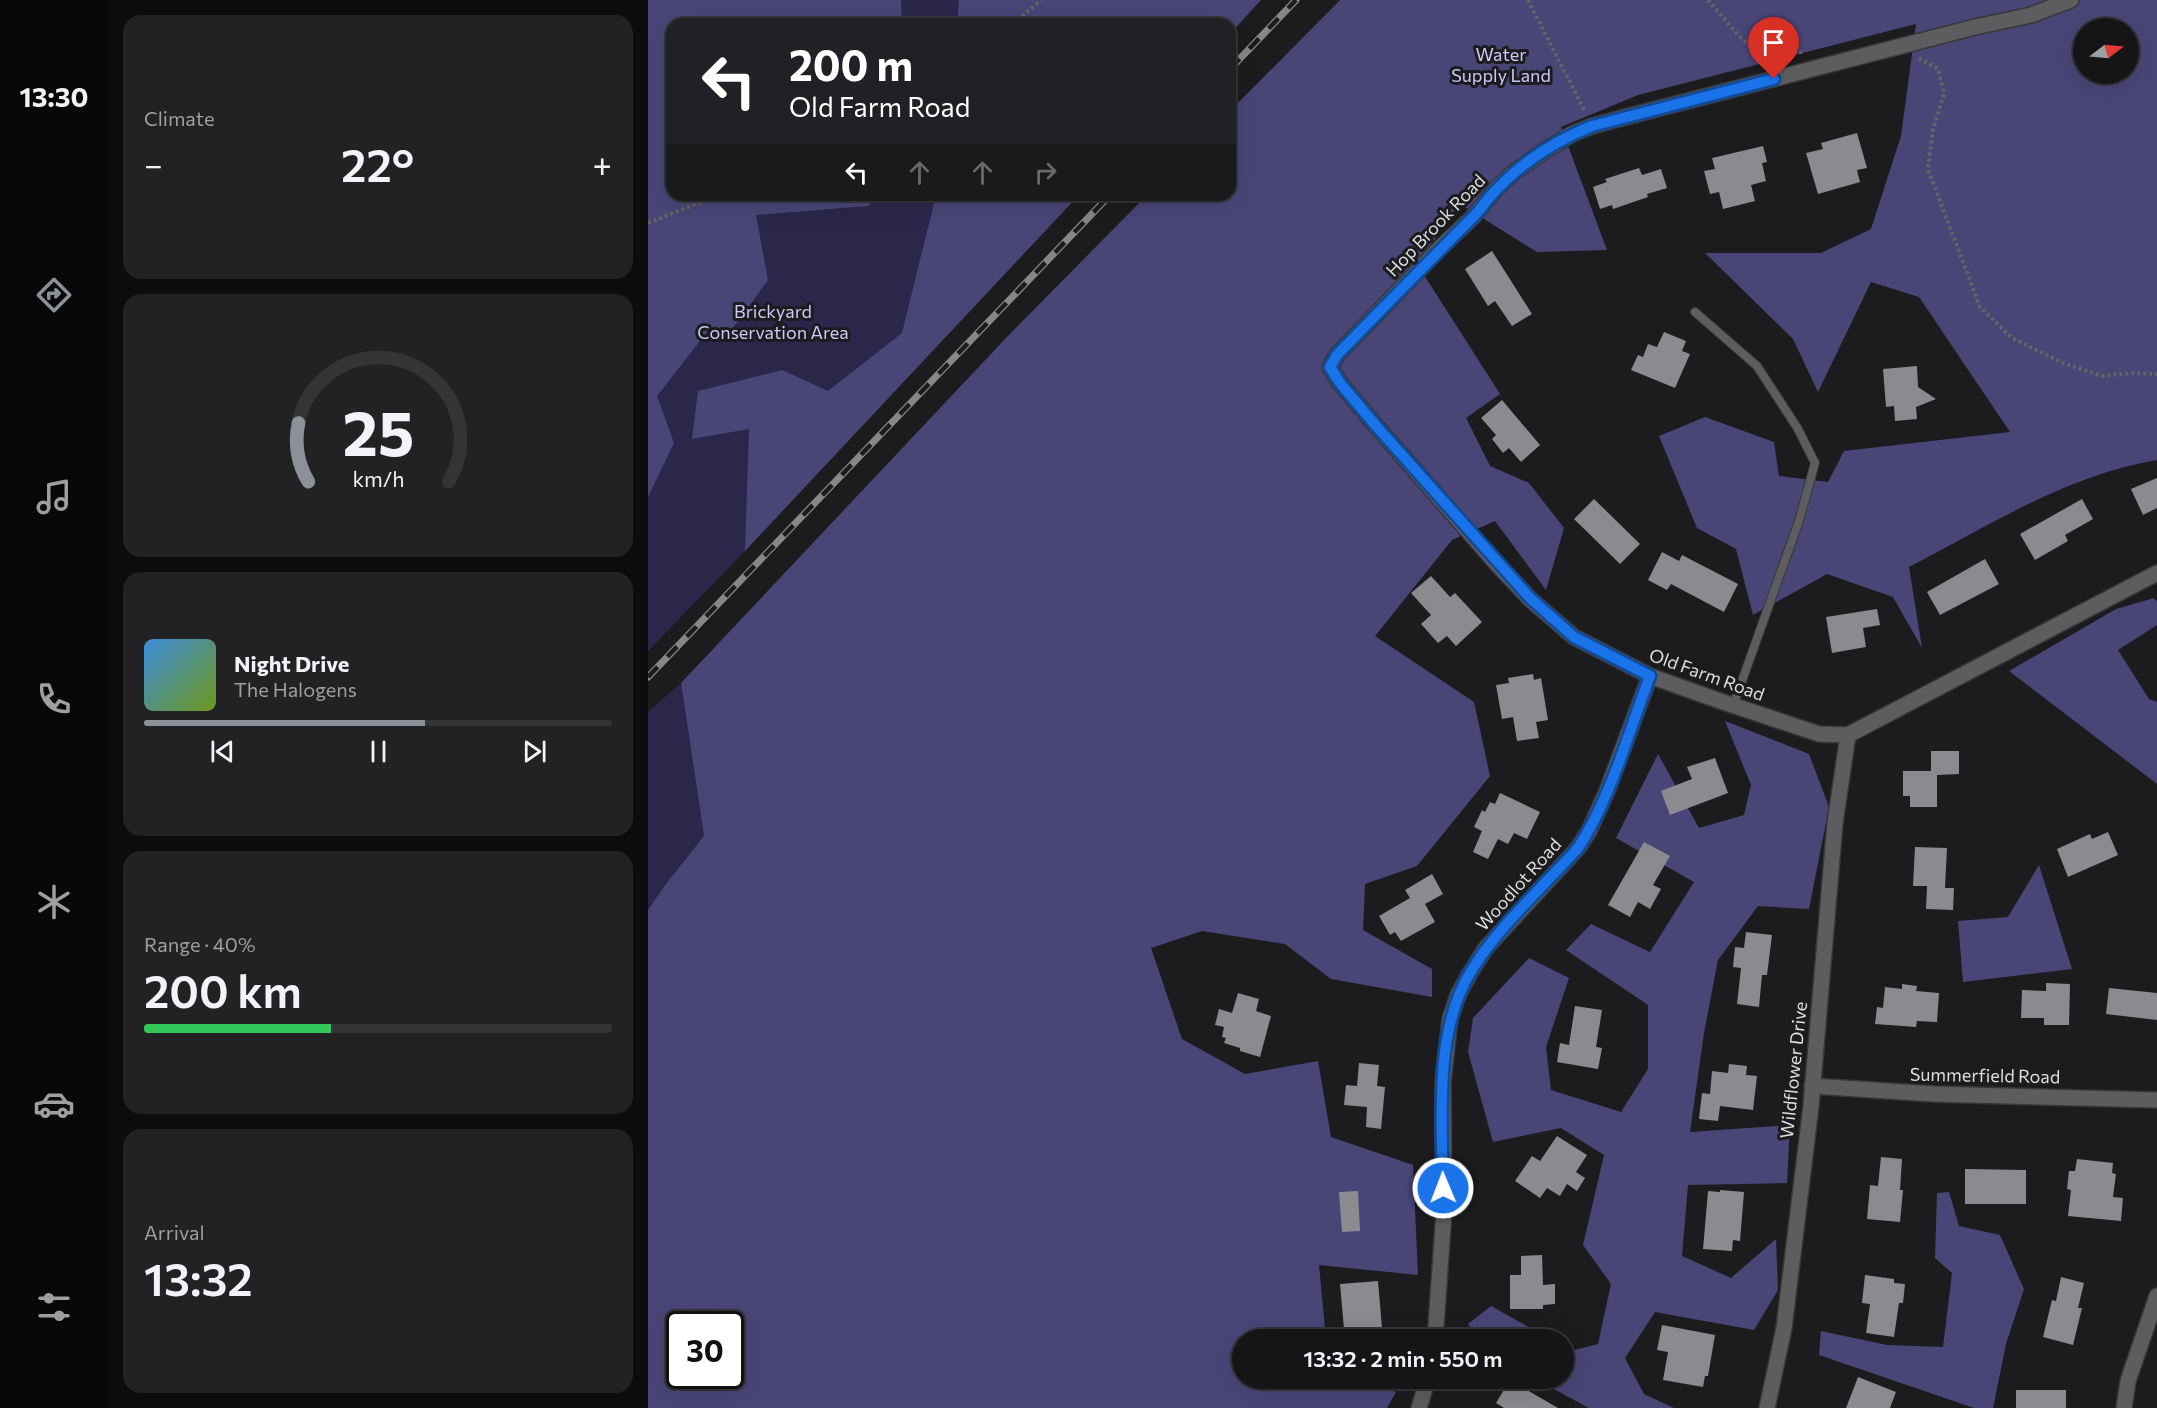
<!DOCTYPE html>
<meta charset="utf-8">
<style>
:root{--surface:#151517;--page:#222224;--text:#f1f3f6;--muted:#9d9fa1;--line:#343436;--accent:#8c9099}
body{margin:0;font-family:Commissioner,sans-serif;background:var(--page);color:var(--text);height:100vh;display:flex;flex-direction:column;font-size:22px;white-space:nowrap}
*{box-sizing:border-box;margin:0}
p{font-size:20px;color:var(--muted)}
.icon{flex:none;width:33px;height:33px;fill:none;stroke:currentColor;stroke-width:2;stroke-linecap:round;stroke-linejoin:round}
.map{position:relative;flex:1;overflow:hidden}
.sheet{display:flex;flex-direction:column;gap:15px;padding:15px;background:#0c0c0d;width:540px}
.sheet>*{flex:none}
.hud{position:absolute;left:18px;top:18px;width:570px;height:183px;border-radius:18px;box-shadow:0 6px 24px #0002,0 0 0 2px var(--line);background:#202124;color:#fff;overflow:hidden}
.needle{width:39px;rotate:74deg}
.fabs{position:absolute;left:1425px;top:18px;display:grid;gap:12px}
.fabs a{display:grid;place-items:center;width:66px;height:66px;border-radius:50%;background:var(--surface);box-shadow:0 6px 24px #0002,0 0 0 2px var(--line);font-size:30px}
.speed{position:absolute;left:18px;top:1311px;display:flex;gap:12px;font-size:30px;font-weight:700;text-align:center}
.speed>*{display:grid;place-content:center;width:78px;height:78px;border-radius:50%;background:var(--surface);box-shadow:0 6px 24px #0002,0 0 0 2px var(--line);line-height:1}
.speed .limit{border:3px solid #111;border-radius:9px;background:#fff;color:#111}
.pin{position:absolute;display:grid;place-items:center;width:51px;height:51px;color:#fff;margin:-62px -26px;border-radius:50% 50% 50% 0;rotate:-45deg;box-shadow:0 0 6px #0007}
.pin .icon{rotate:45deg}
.me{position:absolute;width:66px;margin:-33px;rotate:359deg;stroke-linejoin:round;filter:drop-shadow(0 0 4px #0008)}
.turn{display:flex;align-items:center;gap:21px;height:126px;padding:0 24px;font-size:27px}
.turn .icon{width:78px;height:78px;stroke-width:2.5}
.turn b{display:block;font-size:42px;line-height:51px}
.lanes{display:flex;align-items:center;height:57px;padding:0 24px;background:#0003;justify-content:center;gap:30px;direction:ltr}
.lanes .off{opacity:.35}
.big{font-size:45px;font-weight:600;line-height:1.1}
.sheet .card{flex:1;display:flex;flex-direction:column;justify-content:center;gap:9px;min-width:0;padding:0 21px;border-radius:18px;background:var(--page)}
.sheet .dial{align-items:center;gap:0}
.dial svg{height:156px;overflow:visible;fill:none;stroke:var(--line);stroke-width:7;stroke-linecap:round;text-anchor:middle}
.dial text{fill:var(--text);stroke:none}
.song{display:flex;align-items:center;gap:18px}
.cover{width:72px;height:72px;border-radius:9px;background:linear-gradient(135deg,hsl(210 70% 55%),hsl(80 70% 35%))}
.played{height:6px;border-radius:3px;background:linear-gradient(90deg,var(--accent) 60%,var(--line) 60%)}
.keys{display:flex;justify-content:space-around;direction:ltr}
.heat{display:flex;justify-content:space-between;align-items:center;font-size:33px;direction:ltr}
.charge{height:9px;border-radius:4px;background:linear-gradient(90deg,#34c759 40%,var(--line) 0)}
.trip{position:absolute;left:584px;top:1329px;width:342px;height:60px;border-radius:30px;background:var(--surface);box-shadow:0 6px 24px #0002,0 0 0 2px var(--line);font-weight:600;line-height:60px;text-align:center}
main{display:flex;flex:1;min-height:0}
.tab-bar{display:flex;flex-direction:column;width:108px;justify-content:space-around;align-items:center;background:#080809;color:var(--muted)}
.tab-bar .icon{width:42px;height:42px}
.tab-bar .selected{color:var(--accent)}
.tab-bar b{font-size:27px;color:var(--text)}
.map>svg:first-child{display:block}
.green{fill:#2a274b}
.forest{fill:#494577;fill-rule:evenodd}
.building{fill:#8b8b8f}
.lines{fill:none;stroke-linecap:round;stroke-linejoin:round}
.service-casing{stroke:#37373a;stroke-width:10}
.minor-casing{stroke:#37373a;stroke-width:18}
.path{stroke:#646467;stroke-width:4;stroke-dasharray:3 3;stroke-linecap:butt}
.service{stroke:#5d5d5f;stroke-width:8}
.minor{stroke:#5d5d5f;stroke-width:15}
.rail-casing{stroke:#878789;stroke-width:7}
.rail{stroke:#1c1c1f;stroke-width:4.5;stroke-dasharray:14;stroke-linecap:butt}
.route-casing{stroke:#114b97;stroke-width:15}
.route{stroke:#1a73e8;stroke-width:10}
.labels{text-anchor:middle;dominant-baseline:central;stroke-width:6;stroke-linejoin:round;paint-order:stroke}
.park-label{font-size:18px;fill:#cac9f9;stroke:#1c1c1f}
.street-label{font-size:18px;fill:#dedee0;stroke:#1c1c1f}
</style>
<main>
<nav class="tab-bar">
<b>13:30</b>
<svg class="icon selected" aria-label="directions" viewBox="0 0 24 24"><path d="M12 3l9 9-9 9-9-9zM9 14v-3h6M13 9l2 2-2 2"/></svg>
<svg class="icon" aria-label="music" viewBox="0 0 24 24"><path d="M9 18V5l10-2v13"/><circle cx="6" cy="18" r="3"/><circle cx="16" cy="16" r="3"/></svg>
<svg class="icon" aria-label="phone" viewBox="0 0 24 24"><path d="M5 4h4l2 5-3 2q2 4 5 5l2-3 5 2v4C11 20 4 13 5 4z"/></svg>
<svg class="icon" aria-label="climate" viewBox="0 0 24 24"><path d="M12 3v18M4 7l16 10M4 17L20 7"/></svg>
<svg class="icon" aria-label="car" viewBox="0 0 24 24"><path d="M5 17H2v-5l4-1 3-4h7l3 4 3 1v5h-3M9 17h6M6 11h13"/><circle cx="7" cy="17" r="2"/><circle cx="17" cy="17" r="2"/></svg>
<svg class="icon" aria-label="filters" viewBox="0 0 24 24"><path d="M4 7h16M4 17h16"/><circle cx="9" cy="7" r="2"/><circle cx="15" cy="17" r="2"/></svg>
</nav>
<section class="sheet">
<div class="card"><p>Climate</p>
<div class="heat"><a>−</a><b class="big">22°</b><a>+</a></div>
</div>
<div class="card dial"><svg viewBox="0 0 100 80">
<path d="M14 69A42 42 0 1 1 86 69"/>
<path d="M14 69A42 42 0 0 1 9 39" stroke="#8c9099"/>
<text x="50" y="56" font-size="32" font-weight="700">25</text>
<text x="50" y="72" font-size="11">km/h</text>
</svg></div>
<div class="card">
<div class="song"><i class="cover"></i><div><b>Night Drive</b><p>The Halogens</p></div></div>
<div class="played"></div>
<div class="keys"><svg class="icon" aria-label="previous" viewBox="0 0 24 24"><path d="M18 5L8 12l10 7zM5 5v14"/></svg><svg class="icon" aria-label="pause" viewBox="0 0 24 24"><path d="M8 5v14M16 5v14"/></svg><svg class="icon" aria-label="next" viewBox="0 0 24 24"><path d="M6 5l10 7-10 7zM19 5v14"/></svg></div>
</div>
<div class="card"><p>Range · 40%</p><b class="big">200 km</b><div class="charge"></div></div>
<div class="card"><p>Arrival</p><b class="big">13:32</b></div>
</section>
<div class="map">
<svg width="1509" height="1408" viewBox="0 0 1509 1408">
<rect width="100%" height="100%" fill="#1c1c1f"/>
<!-- green -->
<g class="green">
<path d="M 0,0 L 605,0 L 582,24 L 24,24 L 24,195 L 419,195 L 98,531 L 97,551 L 0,651 Z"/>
<path d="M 33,683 L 56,836 L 17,885 L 0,910 L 0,712 Z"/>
</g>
<!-- forest -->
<g class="forest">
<path d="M 0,0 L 253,0 L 254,24 L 24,24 L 24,195 L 231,195 L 220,206 L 108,215 L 120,280 L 85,328 L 59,332 L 9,396 L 26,443 L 0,497 Z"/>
<path d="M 311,0 L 613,0 L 582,34 L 582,24 L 309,24 Z"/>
<path d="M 692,0 L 1509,0 L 1509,460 C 1419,475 1340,526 1261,567 L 1274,648 L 1245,597 L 1179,574 L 1105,615 L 1088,549 L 1049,528 L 1011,436 L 1057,417 L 1126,442 L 1131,476 L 1180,482 L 1196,451 L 1362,432 L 1271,297 L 1223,282 L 1170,392 L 1145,339 L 1057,253 L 1173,253 L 1223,229 L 1253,136 L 1268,24 L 990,95 L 913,127 L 959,250 L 889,252 L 812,204 L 769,264 L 852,394 L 818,418 L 842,466 L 881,483 L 916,528 L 898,590 L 847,521 L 804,540 L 727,636 L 826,702 L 842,776 L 769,866 L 717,884 L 715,930 L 784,969 L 784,997 L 683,979 L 637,944 L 554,931 L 503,948 L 534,1039 L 597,1074 L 670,1061 L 683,1137 L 765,1165 L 770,1275 L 671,1265 L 678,1339 L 594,1340 L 594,1378 L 711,1379 L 748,1392 L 739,1408 L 0,1408 L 0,910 L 17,885 L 56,836 L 33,683 L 358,338 L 499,195 L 582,195 L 582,111 ZM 1436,28 L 1480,28 L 1480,74 L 1436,74 ZM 32,1324 L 82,1324 L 82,1376 L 32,1376 Z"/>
<path d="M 288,195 L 431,195 L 97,551 L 101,429 L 44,439 L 50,391 L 134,370 L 180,391 L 254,333 Z"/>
<path d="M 1506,598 L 1509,602 L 1509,625 L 1470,650 L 1501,699 L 1509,702 L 1509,784 L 1361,671 L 1468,609 Z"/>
<path d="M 1077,721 L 1161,754 L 1181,807 L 1161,909 L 1110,906 L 1070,960 L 1056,1033 L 1042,1132 L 1142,1125 L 1139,1183 L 1040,1185 L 1034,1256 L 1083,1278 L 1128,1239 L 1130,1290 L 1106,1330 L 1007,1312 L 977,1358 L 996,1394 L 1026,1408 L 941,1408 L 887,1379 L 915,1378 L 915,1347 L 923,1351 L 950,1344 L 963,1284 L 935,1245 L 956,1155 L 913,1128 L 845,1142 L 820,1052 L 825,1018 L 881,958 L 921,978 L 898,1047 L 903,1090 L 973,1112 L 1000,1069 L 1000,1005 L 918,950 L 943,924 L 1002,952 L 1046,882 L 968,838 L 1010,754 L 1051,828 L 1096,815 L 1103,785 Z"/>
<path d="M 1391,865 L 1424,969 L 1315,982 L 1310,921 L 1360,917 Z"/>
<path d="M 1301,1192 L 1311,1226 L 1352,1235 L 1376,1289 L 1358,1344 L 1345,1408 L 1326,1408 L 1171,1355 L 1173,1331 L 1239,1345 L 1295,1347 L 1304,1273 L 1287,1258 L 1289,1193 Z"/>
<path d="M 843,1306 L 902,1339 L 829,1339 L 820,1324 Z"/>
</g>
<!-- building -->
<g class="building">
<path d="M 1209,133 L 1219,168 L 1209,170 L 1212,182 L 1170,194 L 1158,153 L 1175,149 L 1173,143 Z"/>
<path d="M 1115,146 L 1119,162 L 1114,163 L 1118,181 L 1103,185 L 1107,201 L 1075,209 L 1071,192 L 1062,194 L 1056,171 L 1067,169 L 1064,158 Z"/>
<path d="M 991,168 L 994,175 L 1013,169 L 1019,188 L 999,194 L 1000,197 L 965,209 L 964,205 L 952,209 L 945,187 L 959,182 L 957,179 Z"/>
<path d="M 844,251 L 884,314 L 864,326 L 847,301 L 840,306 L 817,269 Z"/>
<path d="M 1016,332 L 1038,341 L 1034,351 L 1042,354 L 1027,388 L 983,370 L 990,355 L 995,357 L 1000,344 L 1009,347 Z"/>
<path d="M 1269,366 L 1270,387 L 1288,399 L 1268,407 L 1269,419 L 1247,421 L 1246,406 L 1238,407 L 1235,369 Z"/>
<path d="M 854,400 L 892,445 L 873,462 L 861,448 L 855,453 L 844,439 L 848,435 L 833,418 Z"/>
<path d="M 1509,478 L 1509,508 L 1495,515 L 1483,489 Z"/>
<path d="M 946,499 L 992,544 L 972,564 L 926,519 Z"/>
<path d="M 1434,499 L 1445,519 L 1417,535 L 1420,541 L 1387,560 L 1372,534 Z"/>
<path d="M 1014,552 L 1031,561 L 1034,555 L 1090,584 L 1076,612 L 1023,584 L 1019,590 L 1000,580 Z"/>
<path d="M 1337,559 L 1351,584 L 1292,615 L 1279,592 Z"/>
<path d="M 783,576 L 802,597 L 807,593 L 834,622 L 808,646 L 799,636 L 790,643 L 773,624 L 783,615 L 763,593 Z"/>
<path d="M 1229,609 L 1232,625 L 1215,628 L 1218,647 L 1184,653 L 1178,617 Z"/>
<path d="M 885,674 L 886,680 L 893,678 L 900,720 L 888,722 L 891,738 L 869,741 L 865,717 L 854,719 L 848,685 L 861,683 L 860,678 Z"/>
<path d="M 1283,751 L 1311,751 L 1311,774 L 1289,775 L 1289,807 L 1262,807 L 1262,796 L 1255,796 L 1255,771 L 1283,771 Z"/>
<path d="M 1067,758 L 1080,793 L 1022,815 L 1013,791 L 1044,779 L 1039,767 Z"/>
<path d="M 852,793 L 892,812 L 879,839 L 866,833 L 860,844 L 850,839 L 840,859 L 825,852 L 834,831 L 826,827 L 834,810 L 837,812 L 842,802 L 847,804 Z"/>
<path d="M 1460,832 L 1470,855 L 1420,877 L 1409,849 L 1442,834 L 1444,839 Z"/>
<path d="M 996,842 L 1022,856 L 1005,885 L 1013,889 L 1002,909 L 990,902 L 982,917 L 960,905 Z"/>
<path d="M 1267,847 L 1299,848 L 1297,888 L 1306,888 L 1305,910 L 1278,909 L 1279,886 L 1265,886 Z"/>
<path d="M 784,874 L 795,894 L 777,904 L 787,922 L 753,941 L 747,932 L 742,935 L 731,916 L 762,898 L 757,890 Z"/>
<path d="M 1098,932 L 1124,935 L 1119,975 L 1114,975 L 1111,1007 L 1089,1004 L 1093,968 L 1085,967 L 1087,947 L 1096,948 Z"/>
<path d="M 1398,983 L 1422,984 L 1421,1025 L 1396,1025 L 1396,1018 L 1373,1018 L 1374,990 L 1398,991 Z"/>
<path d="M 1254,984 L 1269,986 L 1268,991 L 1291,993 L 1289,1022 L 1269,1021 L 1268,1027 L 1227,1024 L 1229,1007 L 1235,1008 L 1237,987 L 1254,989 Z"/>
<path d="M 1461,988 L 1509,993 L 1509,1020 L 1458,1014 Z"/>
<path d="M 590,993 L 611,999 L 608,1011 L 623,1016 L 612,1057 L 592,1051 L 592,1048 L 576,1043 L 578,1038 L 574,1037 L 576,1027 L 567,1025 L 571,1009 L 584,1013 Z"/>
<path d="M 927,1006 L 954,1010 L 948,1047 L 954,1048 L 950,1069 L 909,1062 L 912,1043 L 921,1045 Z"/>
<path d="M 711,1063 L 731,1065 L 729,1086 L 737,1087 L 733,1129 L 718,1127 L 719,1107 L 696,1105 L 698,1085 L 709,1086 Z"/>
<path d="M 1081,1064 L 1099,1066 L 1098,1075 L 1109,1076 L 1105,1110 L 1072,1106 L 1070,1121 L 1051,1119 L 1054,1093 L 1062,1094 L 1064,1071 L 1080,1073 Z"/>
<path d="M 909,1136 L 939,1155 L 928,1172 L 937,1178 L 929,1191 L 919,1184 L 912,1196 L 899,1188 L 892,1198 L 867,1181 L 884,1156 L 892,1161 Z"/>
<path d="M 1233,1157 L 1254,1159 L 1252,1190 L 1255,1190 L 1252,1222 L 1219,1219 L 1222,1185 L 1230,1186 Z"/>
<path d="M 1429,1159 L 1465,1163 L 1464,1173 L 1468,1174 L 1465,1197 L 1475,1198 L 1473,1221 L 1420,1216 L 1423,1190 L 1419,1189 L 1421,1171 L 1427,1171 Z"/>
<path d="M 1317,1169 L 1378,1170 L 1378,1204 L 1317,1204 Z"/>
<path d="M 1072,1190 L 1096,1192 L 1092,1241 L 1085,1240 L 1084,1251 L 1055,1249 L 1060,1191 L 1072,1192 Z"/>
<path d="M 710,1191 L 712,1231 L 694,1232 L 691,1192 Z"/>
<path d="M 894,1255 L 895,1285 L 907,1284 L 907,1304 L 895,1305 L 895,1309 L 862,1309 L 862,1275 L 873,1275 L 873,1256 Z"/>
<path d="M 1217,1275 L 1246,1279 L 1246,1283 L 1257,1284 L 1255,1303 L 1251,1303 L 1246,1337 L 1218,1333 L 1222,1304 L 1214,1303 Z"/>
<path d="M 1413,1277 L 1436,1283 L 1430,1308 L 1434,1308 L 1425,1345 L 1395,1337 L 1404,1300 L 1408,1301 Z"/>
<path d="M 730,1281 L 735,1340 L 697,1340 L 692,1284 Z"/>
<path d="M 1014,1325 L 1067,1335 L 1060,1376 L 1057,1376 L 1055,1387 L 1015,1380 L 1020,1352 L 1009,1350 Z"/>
<path d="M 1210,1377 L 1248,1392 L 1242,1408 L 1198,1408 Z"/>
<path d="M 862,1380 L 910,1408 L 856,1408 L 848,1403 Z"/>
<rect x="1368" y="1390" width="50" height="18"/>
</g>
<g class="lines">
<defs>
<path id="service" d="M 1047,312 L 1109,366 L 1150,429 L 1167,463 L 1151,521 L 1085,706"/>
<g id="minor">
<path d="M 1423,0 L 1383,15 L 1327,27 L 985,115 L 944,126 L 924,134 L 896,151 L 865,173 L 849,188 L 824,218 L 794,246 L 689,355 L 682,367 L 692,383 L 729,427 L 848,563 L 882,599 L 926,637 L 1002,676 L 1072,701 L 1171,734 L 1200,735 L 1509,573"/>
<path d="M 1164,1086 L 1286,1094 L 1509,1100"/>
<path d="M 787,1340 L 796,1212 L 795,1082 L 802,1019 L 810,995 L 822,973 L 838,948 L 930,848 L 941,831 L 959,791 L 1002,676"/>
<path d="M 771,1408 L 780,1378"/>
<path d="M 1119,1408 L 1136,1328 L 1163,1106 L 1187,823 L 1200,735"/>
<path d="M 1476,1408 L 1480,1381 L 1509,1296"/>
</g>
</defs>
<!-- service casing -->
<use href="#service" class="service-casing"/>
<!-- minor casing -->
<use href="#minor" class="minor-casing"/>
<!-- path -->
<g class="path">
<path d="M 880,0 L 937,112"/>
<path d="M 1060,0 L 1092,37 L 1111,53 L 1157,52"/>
<path d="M 365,24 L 393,0"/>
<path d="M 1271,58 L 1290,69 L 1296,94 L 1285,129 L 1280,169 L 1332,307 L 1364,338 L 1415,363 L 1454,376 L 1484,373 L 1509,374"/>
<path d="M 0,223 L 70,195"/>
</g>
<!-- service -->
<use href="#service" class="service"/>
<!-- minor -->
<use href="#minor" class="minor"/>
<defs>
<g id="rail">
<path d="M 582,69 L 648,0"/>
<path d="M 0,677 L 462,195"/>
</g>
</defs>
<!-- rail casing -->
<use href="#rail" class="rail-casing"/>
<!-- rail -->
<use href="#rail" class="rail"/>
</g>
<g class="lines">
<defs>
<path id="route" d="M 795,1188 C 794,1121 786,1032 822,973 C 848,929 895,887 930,848 C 962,800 981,731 1002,676 L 926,637 L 882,598 L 729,427 L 692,383 L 682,367 L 689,355 C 733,310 777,265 822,220 C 832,211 839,199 849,189 C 875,162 909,140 944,126 L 1126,79"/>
</defs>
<!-- route casing -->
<use href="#route" class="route-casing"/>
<!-- route -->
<use href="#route" class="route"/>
</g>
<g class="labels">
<!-- park labels -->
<g class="park-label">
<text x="853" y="54">Water<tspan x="853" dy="21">Supply Land</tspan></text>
<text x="125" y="311">Brickyard<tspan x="125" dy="21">Conservation Area</tspan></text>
</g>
<!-- street labels -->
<g class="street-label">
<text transform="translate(787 225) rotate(-46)">Hop Brook Road</text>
<text transform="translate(1059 674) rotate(20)">Old Farm Road</text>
<text transform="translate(870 884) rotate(-48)">Woodlot Road</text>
<text transform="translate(1145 1070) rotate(-84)">Wildflower Drive</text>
<text transform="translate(1337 1075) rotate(1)">Summerfield Road</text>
</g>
</g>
</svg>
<div class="fabs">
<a><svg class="needle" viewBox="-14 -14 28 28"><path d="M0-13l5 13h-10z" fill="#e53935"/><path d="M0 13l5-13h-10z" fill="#9d9fa1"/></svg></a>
</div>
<div class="speed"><div class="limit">30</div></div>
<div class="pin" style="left:1126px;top:79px;background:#d93025"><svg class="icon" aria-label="arrive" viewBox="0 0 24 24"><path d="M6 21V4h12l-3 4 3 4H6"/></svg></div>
<svg class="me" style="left:795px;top:1188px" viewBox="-20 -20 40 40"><circle r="17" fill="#1a73e8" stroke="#fff" stroke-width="3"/><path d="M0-11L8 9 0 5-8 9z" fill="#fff"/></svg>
<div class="trip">13:32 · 2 min · 550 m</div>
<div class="hud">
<div class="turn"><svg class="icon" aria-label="left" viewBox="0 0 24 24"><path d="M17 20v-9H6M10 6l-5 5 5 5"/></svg><div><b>200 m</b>Old Farm Road</div></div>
<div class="lanes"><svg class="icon" aria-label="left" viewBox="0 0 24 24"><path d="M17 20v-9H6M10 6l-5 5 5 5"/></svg><svg class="icon off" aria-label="ahead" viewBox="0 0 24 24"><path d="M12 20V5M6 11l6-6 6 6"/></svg><svg class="icon off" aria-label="ahead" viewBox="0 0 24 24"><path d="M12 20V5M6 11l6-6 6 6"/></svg><svg class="icon off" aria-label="right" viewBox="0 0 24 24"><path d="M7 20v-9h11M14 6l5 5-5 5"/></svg></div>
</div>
</div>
</main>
